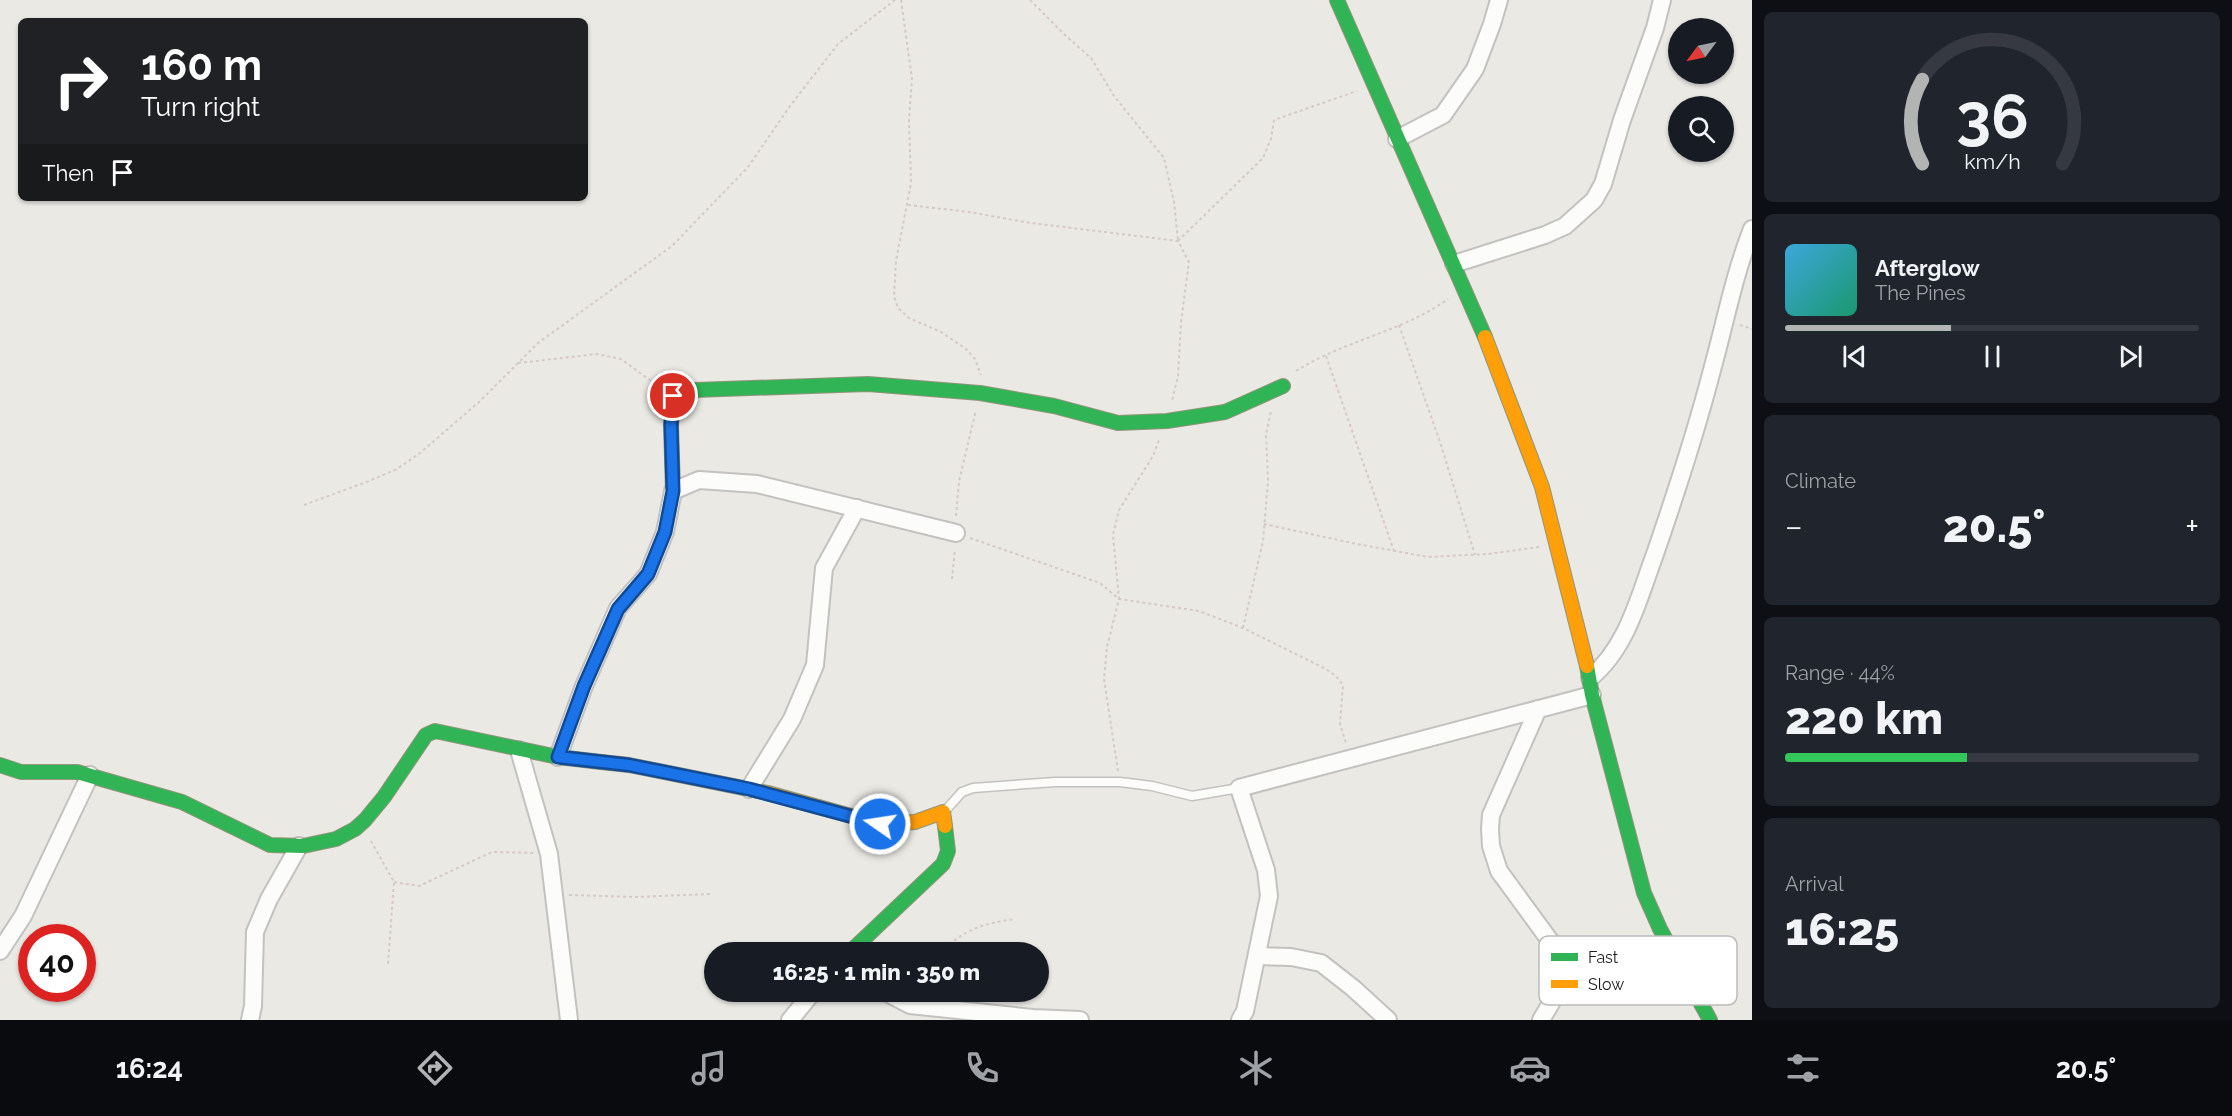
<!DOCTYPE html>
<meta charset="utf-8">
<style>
:root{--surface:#171b24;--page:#20242c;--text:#f1f3f6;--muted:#9ea1a6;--line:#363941;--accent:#b2b3b3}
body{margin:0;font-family:Raleway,sans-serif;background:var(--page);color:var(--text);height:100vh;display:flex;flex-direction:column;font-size:22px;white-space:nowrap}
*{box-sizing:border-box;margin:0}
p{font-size:20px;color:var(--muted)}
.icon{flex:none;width:33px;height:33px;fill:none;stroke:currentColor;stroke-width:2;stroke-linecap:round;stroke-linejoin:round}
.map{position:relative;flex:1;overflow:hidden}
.details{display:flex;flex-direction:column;gap:12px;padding:12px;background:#0d0f14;width:480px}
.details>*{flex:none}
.hud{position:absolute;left:18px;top:18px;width:570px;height:183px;border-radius:9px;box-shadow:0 2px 4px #0004;background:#202124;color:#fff;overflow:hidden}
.needle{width:39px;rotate:237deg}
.fabs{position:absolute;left:1668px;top:18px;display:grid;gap:12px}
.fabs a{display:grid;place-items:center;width:66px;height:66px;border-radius:50%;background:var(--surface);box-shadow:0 2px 4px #0004;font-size:30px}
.speed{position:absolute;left:18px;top:924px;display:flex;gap:12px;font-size:30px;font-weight:700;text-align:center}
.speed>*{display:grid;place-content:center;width:78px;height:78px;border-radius:50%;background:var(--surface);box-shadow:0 2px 4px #0004;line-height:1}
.speed .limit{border:9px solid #d22;background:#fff;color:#111}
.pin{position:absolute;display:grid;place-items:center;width:51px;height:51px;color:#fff;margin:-26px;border:3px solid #fff;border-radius:50%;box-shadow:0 2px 6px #0007}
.me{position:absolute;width:66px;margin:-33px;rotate:283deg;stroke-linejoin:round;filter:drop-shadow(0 0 4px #0008)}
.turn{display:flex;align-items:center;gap:21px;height:126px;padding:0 24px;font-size:27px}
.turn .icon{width:78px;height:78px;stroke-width:2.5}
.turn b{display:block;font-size:42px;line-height:51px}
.then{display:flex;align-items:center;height:57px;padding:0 24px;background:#0003;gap:12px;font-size:22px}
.big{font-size:45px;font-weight:800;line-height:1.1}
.details .card{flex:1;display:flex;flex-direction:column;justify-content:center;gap:9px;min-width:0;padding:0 21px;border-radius:9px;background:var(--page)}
.details .dial{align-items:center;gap:0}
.dial svg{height:156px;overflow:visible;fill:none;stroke:var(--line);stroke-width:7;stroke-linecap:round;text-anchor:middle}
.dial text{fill:var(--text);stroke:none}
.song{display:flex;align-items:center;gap:18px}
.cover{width:72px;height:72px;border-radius:9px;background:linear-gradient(135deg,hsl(200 70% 55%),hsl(160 70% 35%))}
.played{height:6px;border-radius:3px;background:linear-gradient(90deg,var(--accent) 40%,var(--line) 40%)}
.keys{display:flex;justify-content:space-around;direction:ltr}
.heat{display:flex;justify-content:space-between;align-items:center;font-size:33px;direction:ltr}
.charge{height:9px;border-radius:4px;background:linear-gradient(90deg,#34c759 44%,var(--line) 0)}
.trip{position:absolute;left:704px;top:942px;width:345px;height:60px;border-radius:30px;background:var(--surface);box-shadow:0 2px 4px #0004;font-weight:800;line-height:60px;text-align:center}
.tab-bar{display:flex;height:96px;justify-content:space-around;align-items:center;background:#090b0e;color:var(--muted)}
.tab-bar .icon{width:42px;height:42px}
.tab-bar .on{color:var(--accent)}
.tab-bar b{font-size:27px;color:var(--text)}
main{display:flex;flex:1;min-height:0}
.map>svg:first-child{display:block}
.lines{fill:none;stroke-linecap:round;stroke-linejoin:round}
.lane-casing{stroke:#c3c2c0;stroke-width:11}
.street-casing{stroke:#c3c2c0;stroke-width:20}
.fast-casing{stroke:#92947c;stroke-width:16}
.slow-casing{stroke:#92947c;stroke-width:16}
.path{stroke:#d6c8c4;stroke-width:2;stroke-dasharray:3 3;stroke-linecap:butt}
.lane{stroke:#fcfcfb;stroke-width:8}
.street{stroke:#fcfcfb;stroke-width:16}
.fast{stroke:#30b455;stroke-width:14}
.slow{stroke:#ff9f0a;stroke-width:14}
.route-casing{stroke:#114b97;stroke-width:15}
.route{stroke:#1a73e8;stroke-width:10}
.key{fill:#fff;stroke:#bbb;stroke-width:1.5}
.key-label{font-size:16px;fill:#1c1c1c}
</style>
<main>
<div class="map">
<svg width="1752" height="1020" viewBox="0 0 1752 1020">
<rect width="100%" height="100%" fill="#ebe9e4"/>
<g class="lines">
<defs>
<path id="lane" d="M 944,812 L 962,792 L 973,788 L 1055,782 L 1120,782 L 1152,786 L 1192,796 L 1239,788"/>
<g id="street">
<path d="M 1397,139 L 1443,115 L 1475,69 L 1492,24 L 1499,0"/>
<path d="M 1454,264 L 1545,235 L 1565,226 L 1594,200 L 1603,184 L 1622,120 L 1655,28 L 1662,0"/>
<path d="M 1590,678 C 1627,648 1639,597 1655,554 C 1676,493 1696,432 1712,370 C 1725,323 1734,275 1752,229"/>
<path d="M 1538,709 L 1491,815 L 1490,829 L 1491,846 L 1499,871 L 1567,964 L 1564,981 L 1541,1020"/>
<path d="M 519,750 L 549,854 L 569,1020"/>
<path d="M 558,757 L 584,686 L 618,608 L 648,574 L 665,532 L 673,491 L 699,480 L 757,484 L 956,533"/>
<path d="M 749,789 L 792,719 L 815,665 L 824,568 L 857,508"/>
<path d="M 0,951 L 23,916 L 90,775"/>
<path d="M 1257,956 L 1291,957 L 1321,963 L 1353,988 L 1388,1020"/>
<path d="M 885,992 L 910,1005 L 1033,1018 L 1080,1020"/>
<path d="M 250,1020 L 253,1006 L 255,932 L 269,899 L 299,846"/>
<path d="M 790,1020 L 813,992"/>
<path d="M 1240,1020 L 1245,1011 L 1269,896 L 1266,870 L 1239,788 L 1592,695"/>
</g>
<g id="fast">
<path d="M 1337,0 L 1485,337"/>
<path d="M 673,491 L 671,425 L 673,396 L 695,390 L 868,384 L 980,393 L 1054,406 L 1118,423 L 1167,421 L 1225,412 L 1283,386"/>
<path d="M 1587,666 L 1592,695 L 1644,893 L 1660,929 L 1710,1020"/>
<path d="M 0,765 L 21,772 L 77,772 L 182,802 L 270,845 L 303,846 L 336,839 L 355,829 L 365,820 L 384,797 L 426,735 L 435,731 L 558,757 L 601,762"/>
<path d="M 850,952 L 943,864 L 948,851 L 945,826"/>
</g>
<g id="slow">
<path d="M 1485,337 L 1542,487 L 1587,666"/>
<path d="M 601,762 L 629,765 L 768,793 L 880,824 L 915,822 L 943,812 L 945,826"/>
</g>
</defs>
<!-- lane casing -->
<use href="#lane" class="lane-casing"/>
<!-- street casing -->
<use href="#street" class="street-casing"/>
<!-- fast casing -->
<use href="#fast" class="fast-casing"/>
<!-- slow casing -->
<use href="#slow" class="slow-casing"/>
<!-- path -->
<g class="path">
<path d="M 901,0 L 912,79 L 909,120 L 911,183 L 896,261 L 894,296 L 898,308 L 909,318 L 941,332 L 966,349 L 975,359 L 981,375"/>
<path d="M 1030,0 L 1066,36 L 1091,58 L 1114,96 L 1164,158 L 1174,202 L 1178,241"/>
<path d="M 908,205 L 969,212 L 1031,223 L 1178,241 L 1189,262 L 1181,322 L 1178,376 L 1172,401"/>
<path d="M 1178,241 L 1263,158 L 1271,139 L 1274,120 L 1357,91"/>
<path d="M 1399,325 L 1440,442 L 1475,555"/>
<path d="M 1740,325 L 1752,329"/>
<path d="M 1326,356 L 1394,551"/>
<path d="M 518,363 L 597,354 L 621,359 L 658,386"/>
<path d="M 1296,371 C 1343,341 1402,332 1448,299"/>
<path d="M 304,505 L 369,481 L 397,469 L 420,453 L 479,402 L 538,343 L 672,246 L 748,167 L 790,106 L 838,44 L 895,0"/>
<path d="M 956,516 L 959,481 L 976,410"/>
<path d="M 1264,524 L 1357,544 L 1428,557 L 1488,554 L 1539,547"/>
<path d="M 970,538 L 1100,583 L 1119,599 L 1199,611 L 1243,628 L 1324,668 L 1336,676 L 1343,685 L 1340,724 L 1346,743"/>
<path d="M 952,579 L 955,549"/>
<path d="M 1243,628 L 1263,541 L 1268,481 L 1266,435 L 1271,411"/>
<path d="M 1118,771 L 1104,679 L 1107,647 L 1119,599 L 1113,535 L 1119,510 L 1153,456 L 1159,440"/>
<path d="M 371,841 L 394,882 L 388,964"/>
<path d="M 394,882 L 419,886 L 492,852 L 534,853"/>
<path d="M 569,895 L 635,897 L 711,894"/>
<path d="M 940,952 C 966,929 981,924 1015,919"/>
</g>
<!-- lane -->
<use href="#lane" class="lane"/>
<!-- street -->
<use href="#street" class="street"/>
<!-- fast -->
<use href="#fast" class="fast"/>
<!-- slow -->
<use href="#slow" class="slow"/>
</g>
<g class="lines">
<defs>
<path id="route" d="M 673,396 L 671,425 L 673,491 L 665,532 L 648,574 L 618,609 L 584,686 L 558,757 L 629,765 L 749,789 L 880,824"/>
</defs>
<!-- route casing -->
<use href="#route" class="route-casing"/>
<!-- route -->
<use href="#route" class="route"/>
</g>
<!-- legend -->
<rect x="1539" y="936" width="198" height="69" rx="9" class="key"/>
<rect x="1551" y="953" width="27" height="8" fill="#30b455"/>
<rect x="1551" y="980" width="27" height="8" fill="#ff9f0a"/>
<g class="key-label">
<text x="1588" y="963">Fast</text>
<text x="1588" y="990">Slow</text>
</g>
</svg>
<div class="fabs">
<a><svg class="needle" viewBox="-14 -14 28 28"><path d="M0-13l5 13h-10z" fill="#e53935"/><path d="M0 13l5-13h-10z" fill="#9ea1a6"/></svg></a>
<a><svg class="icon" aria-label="search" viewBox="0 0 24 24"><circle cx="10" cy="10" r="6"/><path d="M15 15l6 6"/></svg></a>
</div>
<div class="speed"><div class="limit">40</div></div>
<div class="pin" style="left:673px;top:396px;background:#d93025"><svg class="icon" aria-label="arrive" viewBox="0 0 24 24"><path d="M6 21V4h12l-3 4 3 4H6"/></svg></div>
<svg class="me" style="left:880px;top:824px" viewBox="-20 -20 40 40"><circle r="17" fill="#1a73e8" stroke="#fff" stroke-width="3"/><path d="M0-11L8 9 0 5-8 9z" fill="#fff"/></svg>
<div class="trip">16:25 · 1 min · 350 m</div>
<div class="hud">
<div class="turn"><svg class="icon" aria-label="right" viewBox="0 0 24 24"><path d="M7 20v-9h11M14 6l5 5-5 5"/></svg><div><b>160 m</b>Turn right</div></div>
<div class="then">Then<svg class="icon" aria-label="arrive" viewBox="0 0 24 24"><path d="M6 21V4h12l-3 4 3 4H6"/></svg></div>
</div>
</div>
<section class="details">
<div class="card dial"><svg viewBox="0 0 100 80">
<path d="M14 69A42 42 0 1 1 86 69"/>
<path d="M14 69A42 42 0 0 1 14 26" stroke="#b2b3b3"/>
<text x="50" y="56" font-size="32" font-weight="700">36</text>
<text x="50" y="72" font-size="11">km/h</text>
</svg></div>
<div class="card">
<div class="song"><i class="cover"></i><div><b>Afterglow</b><p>The Pines</p></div></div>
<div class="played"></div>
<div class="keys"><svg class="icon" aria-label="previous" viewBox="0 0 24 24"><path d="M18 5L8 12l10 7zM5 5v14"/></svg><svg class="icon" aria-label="pause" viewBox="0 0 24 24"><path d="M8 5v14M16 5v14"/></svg><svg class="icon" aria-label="next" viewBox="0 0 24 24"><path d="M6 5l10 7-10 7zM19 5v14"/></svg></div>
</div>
<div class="card"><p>Climate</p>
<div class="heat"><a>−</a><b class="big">20.5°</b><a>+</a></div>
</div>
<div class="card"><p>Range · 44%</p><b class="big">220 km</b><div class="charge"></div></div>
<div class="card"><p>Arrival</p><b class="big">16:25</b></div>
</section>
</main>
<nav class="tab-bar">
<b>16:24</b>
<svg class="icon on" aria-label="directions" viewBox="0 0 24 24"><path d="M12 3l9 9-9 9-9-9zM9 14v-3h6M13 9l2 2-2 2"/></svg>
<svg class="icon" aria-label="music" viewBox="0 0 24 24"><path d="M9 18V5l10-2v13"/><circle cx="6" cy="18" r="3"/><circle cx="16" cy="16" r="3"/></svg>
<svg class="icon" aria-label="phone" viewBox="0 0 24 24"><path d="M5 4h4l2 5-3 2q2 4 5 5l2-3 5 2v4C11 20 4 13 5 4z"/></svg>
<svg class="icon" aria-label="climate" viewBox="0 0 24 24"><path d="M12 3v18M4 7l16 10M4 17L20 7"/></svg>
<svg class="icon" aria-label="car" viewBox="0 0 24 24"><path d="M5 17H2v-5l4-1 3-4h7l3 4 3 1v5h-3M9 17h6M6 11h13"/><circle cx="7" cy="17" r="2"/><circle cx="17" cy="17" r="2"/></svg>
<svg class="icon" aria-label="filters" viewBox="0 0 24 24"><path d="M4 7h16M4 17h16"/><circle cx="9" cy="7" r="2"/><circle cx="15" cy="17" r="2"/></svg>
<b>20.5°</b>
</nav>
